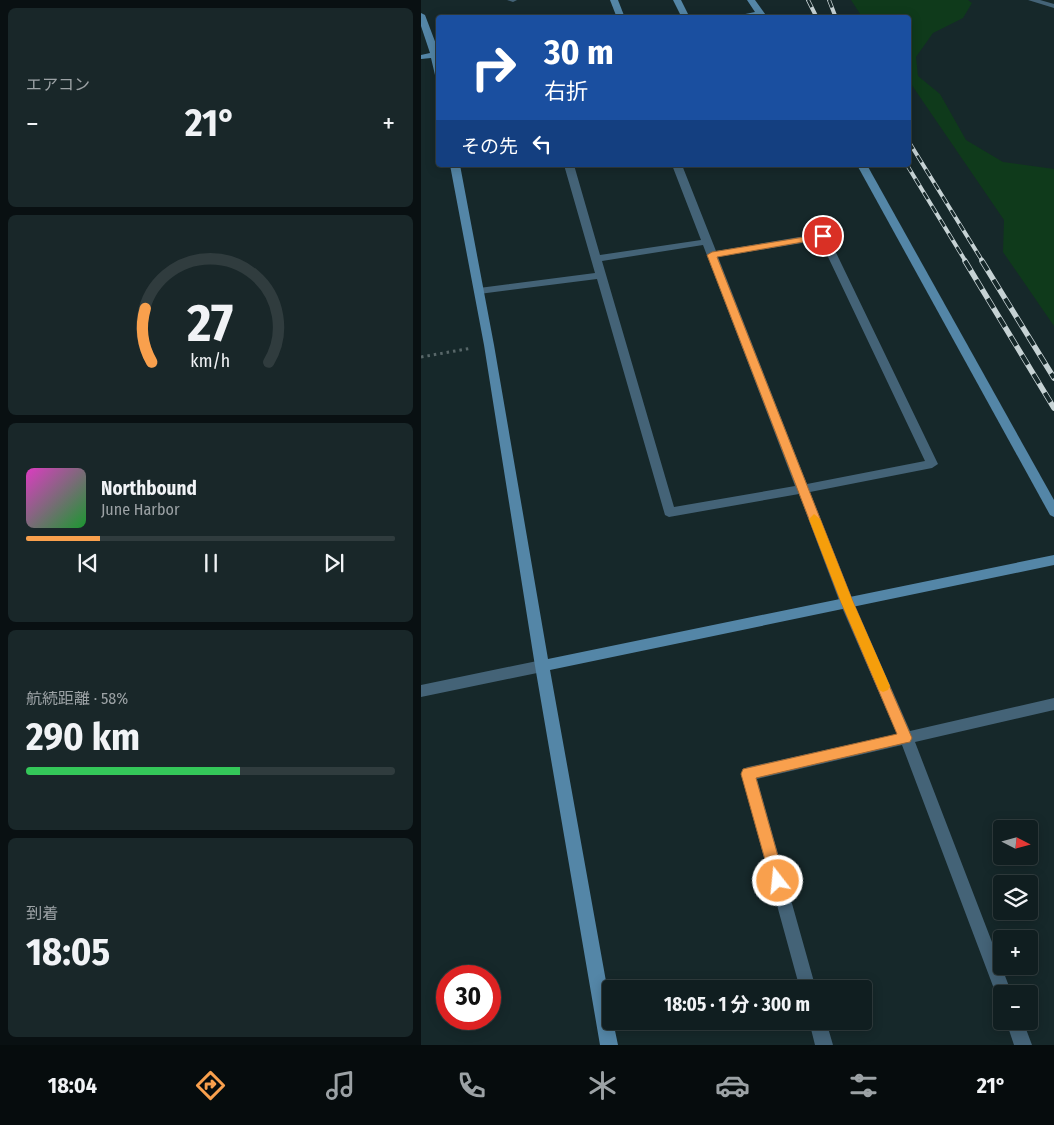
<!DOCTYPE html>
<html lang="ja">
<meta charset="utf-8">
<style>
:root{--surface:#101e20;--page:#192729;--text:#f1f3f6;--muted:#9ca2a5;--line:#303c3e;--accent:#f9a04d}
body{margin:0;font-family:"Fira Sans Condensed","Noto Sans JP",sans-serif;background:var(--page);color:var(--text);height:100vh;display:flex;flex-direction:column;font-size:19px;white-space:nowrap}
*{box-sizing:border-box;margin:0}
p{font-size:16px;color:var(--muted)}
.icon{flex:none;width:28px;height:28px;fill:none;stroke:currentColor;stroke-width:2;stroke-linecap:round;stroke-linejoin:round}
.map{position:relative;flex:1;overflow:hidden}
.side{display:flex;flex-direction:column;gap:8px;padding:8px;background:#091012;width:421px}
.side>*{flex:none}
.top-card{position:absolute;left:15px;top:15px;width:475px;height:152px;border-radius:5px;box-shadow:0 2px 12px #0003,0 0 0 1px var(--line);background:#1a4fa0;color:#fff;overflow:hidden}
.needle{width:32px;rotate:96deg}
.buttons{position:absolute;left:572px;top:820px;display:grid;gap:10px}
.buttons a{display:grid;place-items:center;width:45px;height:45px;border-radius:5px;background:var(--surface);box-shadow:0 2px 12px #0003,0 0 0 1px var(--line);font-size:25px}
.speed{position:absolute;left:15px;top:965px;display:flex;gap:10px;font-size:25px;font-weight:700;text-align:center}
.speed>*{display:grid;place-content:center;width:65px;height:65px;border-radius:50%;background:var(--surface);box-shadow:0 2px 12px #0003,0 0 0 1px var(--line);line-height:1}
.speed .limit{border:8px solid #d22;background:#fff;color:#111}
.pin{position:absolute;display:grid;place-items:center;width:42px;height:42px;color:#fff;margin:-21px;border:2px solid #fff;border-radius:50%;box-shadow:0 1px 5px #0007}
.me{position:absolute;width:55px;margin:-28px;rotate:344deg;stroke-linejoin:round;filter:drop-shadow(0 0 4px #0008)}
.turn{display:flex;align-items:center;gap:18px;height:105px;padding:0 25px;font-size:22px}
.turn .icon{width:65px;height:65px;stroke-width:2.5}
.turn b{display:block;font-size:35px;line-height:42px}
.then{display:flex;align-items:center;height:48px;padding:0 25px;background:#0003;gap:10px;font-size:19px}
.big{font-size:38px;font-weight:700;line-height:1.1}
.side .widget{flex:1;display:flex;flex-direction:column;justify-content:center;gap:8px;min-width:0;padding:0 18px;border-radius:8px;background:var(--page)}
.side .dial{align-items:center;gap:0}
.dial svg{height:130px;overflow:visible;fill:none;stroke:var(--line);stroke-width:7;stroke-linecap:round;text-anchor:middle}
.dial text{fill:var(--text);stroke:none}
.song{display:flex;align-items:center;gap:15px}
.cover{width:60px;height:60px;border-radius:8px;background:linear-gradient(135deg,hsl(310 70% 55%),hsl(130 70% 35%))}
.played{height:5px;border-radius:2px;background:linear-gradient(90deg,var(--accent) 20%,var(--line) 20%)}
.keys{display:flex;justify-content:space-around;direction:ltr}
.heat{display:flex;justify-content:space-between;align-items:center;font-size:28px;direction:ltr}
.charge{height:8px;border-radius:4px;background:linear-gradient(90deg,#34c759 58%,var(--line) 0)}
.trip{position:absolute;left:181px;top:980px;width:270px;height:50px;border-radius:5px;background:var(--surface);box-shadow:0 2px 12px #0003,0 0 0 1px var(--line);font-weight:700;line-height:50px;text-align:center}
.tab-bar{display:flex;height:80px;justify-content:space-around;align-items:center;background:#060c0d;color:var(--muted)}
.tab-bar .icon{width:35px;height:35px}
.tab-bar .active{color:var(--accent)}
.tab-bar b{font-size:22px;color:var(--text)}
main{display:flex;flex:1;min-height:0}
.map>svg:first-child{display:block}
.green{fill:#0f3a1b}
.lines{fill:none;stroke-linecap:round;stroke-linejoin:round}
.path{stroke:#586769;stroke-width:3;stroke-dasharray:2.5 4;stroke-linecap:butt}
.lane{fill:#446377;fill-rule:evenodd}
.street{fill:#446377;fill-rule:evenodd}
.secondary{fill:#5486a7;fill-rule:evenodd}
.rail-far1-casing{stroke:#c6d2d4;stroke-width:4}
.rail-casing{stroke:#c6d2d4;stroke-width:5.5}
.rail-far1{stroke:#16282a;stroke-width:2.5;stroke-dasharray:8;stroke-linecap:butt}
.rail{stroke:#16282a;stroke-width:4;stroke-dasharray:11;stroke-linecap:butt}
.route{fill:#f9a04d;stroke:#a26832}
.slow{fill:#f59e0b}
</style>
<main>
<section class="side">
<div class="widget"><p>エアコン</p>
<div class="heat"><a>−</a><b class="big">21°</b><a>+</a></div>
</div>
<div class="widget dial"><svg viewBox="0 0 100 80">
<path d="M14 69A42 42 0 1 1 86 69"/>
<path d="M14 69A42 42 0 0 1 10 36" stroke="#f9a04d"/>
<text x="50" y="56" font-size="32" font-weight="700">27</text>
<text x="50" y="72" font-size="11">km/h</text>
</svg></div>
<div class="widget">
<div class="song"><i class="cover"></i><div><b>Northbound</b><p>June Harbor</p></div></div>
<div class="played"></div>
<div class="keys"><svg class="icon" aria-label="previous" viewBox="0 0 24 24"><path d="M18 5L8 12l10 7zM5 5v14"/></svg><svg class="icon" aria-label="pause" viewBox="0 0 24 24"><path d="M8 5v14M16 5v14"/></svg><svg class="icon" aria-label="next" viewBox="0 0 24 24"><path d="M6 5l10 7-10 7zM19 5v14"/></svg></div>
</div>
<div class="widget"><p>航続距離 · 58%</p><b class="big">290 km</b><div class="charge"></div></div>
<div class="widget"><p>到着</p><b class="big">18:05</b></div>
</section>
<div class="map">
<svg width="633" height="1045" viewBox="0 0 633 1045">
<rect width="100%" height="100%" fill="#16282a"/>
<!-- green -->
<path class="green" d="M 430,0 L 547,0 L 551,3 L 542,18 L 512,33 L 495,57 L 497,76 L 519,94 L 545,140 L 582,162 L 633,169 L 633,326 L 582,252 L 583,220 L 488,81 L 488,18 L 441,17 Z"/>
<g class="lines">
<!-- path -->
<path class="path" d="M 0,357 L 51,348"/>
<!-- lane -->
<path class="lane" d="M 607,0 L 619,0 L 633,4 L 633,8 Z"/>
<!-- street -->
<g class="street">
<path d="M 86,0 L 96,0 L 92,2 Z"/>
<path d="M 143,165 L 153,165 L 179,255 L 280,240 L 251,165 L 261,165 L 295,251 L 402,233 L 407,236 L 517,464 L 511,468 L 389,492 L 433,603 L 489,731 L 633,698 L 633,710 L 494,742 L 591,994 L 581,994 L 581,1002 L 577,1000 L 575,994 L 481,745 L 336,779 L 395,989 L 379,989 L 320,774 L 322,769 L 327,767 L 476,734 L 419,603 L 378,494 L 248,517 L 244,515 L 176,279 L 58,294 L 53,291 L 58,288 L 174,273 ZM 399,240 L 504,461 L 386,484 L 297,257 ZM 282,245 L 374,486 L 253,507 L 181,261 Z"/>
<path d="M 121,660 L 126,662 L 128,666 L 126,670 L 121,672 L 0,697 L 0,685 Z"/>
<path d="M 388,1021 L 405,1021 L 412,1045 L 394,1045 Z"/>
<path d="M 585,1021 L 602,1021 L 611,1045 L 593,1045 Z"/>
</g>
<!-- secondary -->
<g class="secondary">
<path d="M 189,0 L 197,0 L 204,18 L 196,18 Z"/>
<path d="M 252,0 L 260,0 L 269,18 L 261,18 Z"/>
<path d="M 326,0 L 334,0 L 347,18 L 337,16 L 305,18 L 334,12 Z"/>
<path d="M 0,13 L 4,15 L 18,52 L 18,77 L 14,75 L 10,58 L 0,59 L 0,55 L 9,53 L 0,26 Z"/>
<path d="M 29,165 L 39,165 L 73,345 L 127,659 L 633,555 L 633,565 L 129,670 L 190,1009 L 190,1021 L 192,1021 L 197,1045 L 179,1045 L 114,666 L 63,345 Z"/>
<path d="M 436,165 L 446,165 L 633,500 L 633,517 L 629,515 Z"/>
</g>
<defs>
<g id="rail-far1">
<path d="M 387,0 L 396,18"/>
<path d="M 408,0 L 415,18"/>
<path d="M 488,142 L 562,262"/>
<path d="M 486,165 L 545,262"/>
</g>
<g id="rail">
<path d="M 544,261 L 633,408"/>
<path d="M 561,261 L 633,378"/>
</g>
</defs>
<!-- rail-far1 casing -->
<use href="#rail-far1" class="rail-far1-casing"/>
<!-- rail casing -->
<use href="#rail" class="rail-casing"/>
<!-- rail-far1 -->
<use href="#rail-far1" class="rail-far1"/>
<!-- rail -->
<use href="#rail" class="rail"/>
</g>
<!-- route -->
<path class="route" d="M 402,234 L 406,236 L 405,238 L 296,257 L 432,602 L 491,738 L 489,742 L 484,743 L 335,778 L 364,881 L 362,886 L 357,888 L 352,886 L 350,881 L 320,774 L 322,769 L 476,734 L 420,602 L 286,255 L 291,252 Z"/>
<!-- slow -->
<path class="slow" d="M 393,514 L 399,519 L 432,602 L 469,686 L 467,690 L 462,692 L 458,690 L 420,602 L 388,519 Z"/>
</svg>
<div class="buttons">
<a><svg class="needle" viewBox="-14 -14 28 28"><path d="M0-13l5 13h-10z" fill="#e53935"/><path d="M0 13l5-13h-10z" fill="#9ca2a5"/></svg></a>
<a><svg class="icon" aria-label="layers" viewBox="0 0 24 24"><path d="M12 4l9 5-9 5-9-5zM3 14l9 5 9-5"/></svg></a>
<a>+</a>
<a>−</a>
</div>
<div class="speed"><div class="limit">30</div></div>
<div class="pin" style="left:402px;top:236px;background:#d93025"><svg class="icon" aria-label="arrive" viewBox="0 0 24 24"><path d="M6 21V4h12l-3 4 3 4H6"/></svg></div>
<svg class="me" style="left:357px;top:881px" viewBox="-20 -20 40 40"><circle r="17" fill="#f9a04d" stroke="#fff" stroke-width="3"/><path d="M0-11L8 9 0 5-8 9z" fill="#fff"/></svg>
<div class="trip">18:05 · 1 分 · 300 m</div>
<div class="top-card">
<div class="turn"><svg class="icon" aria-label="right" viewBox="0 0 24 24"><path d="M7 20v-9h11M14 6l5 5-5 5"/></svg><div><b>30 m</b>右折</div></div>
<div class="then">その先<svg class="icon" aria-label="left" viewBox="0 0 24 24"><path d="M17 20v-9H6M10 6l-5 5 5 5"/></svg></div>
</div>
</div>
</main>
<nav class="tab-bar">
<b>18:04</b>
<svg class="icon active" aria-label="directions" viewBox="0 0 24 24"><path d="M12 3l9 9-9 9-9-9zM9 14v-3h6M13 9l2 2-2 2"/></svg>
<svg class="icon" aria-label="music" viewBox="0 0 24 24"><path d="M9 18V5l10-2v13"/><circle cx="6" cy="18" r="3"/><circle cx="16" cy="16" r="3"/></svg>
<svg class="icon" aria-label="phone" viewBox="0 0 24 24"><path d="M5 4h4l2 5-3 2q2 4 5 5l2-3 5 2v4C11 20 4 13 5 4z"/></svg>
<svg class="icon" aria-label="climate" viewBox="0 0 24 24"><path d="M12 3v18M4 7l16 10M4 17L20 7"/></svg>
<svg class="icon" aria-label="car" viewBox="0 0 24 24"><path d="M5 17H2v-5l4-1 3-4h7l3 4 3 1v5h-3M9 17h6M6 11h13"/><circle cx="7" cy="17" r="2"/><circle cx="17" cy="17" r="2"/></svg>
<svg class="icon" aria-label="filters" viewBox="0 0 24 24"><path d="M4 7h16M4 17h16"/><circle cx="9" cy="7" r="2"/><circle cx="15" cy="17" r="2"/></svg>
<b>21°</b>
</nav>
